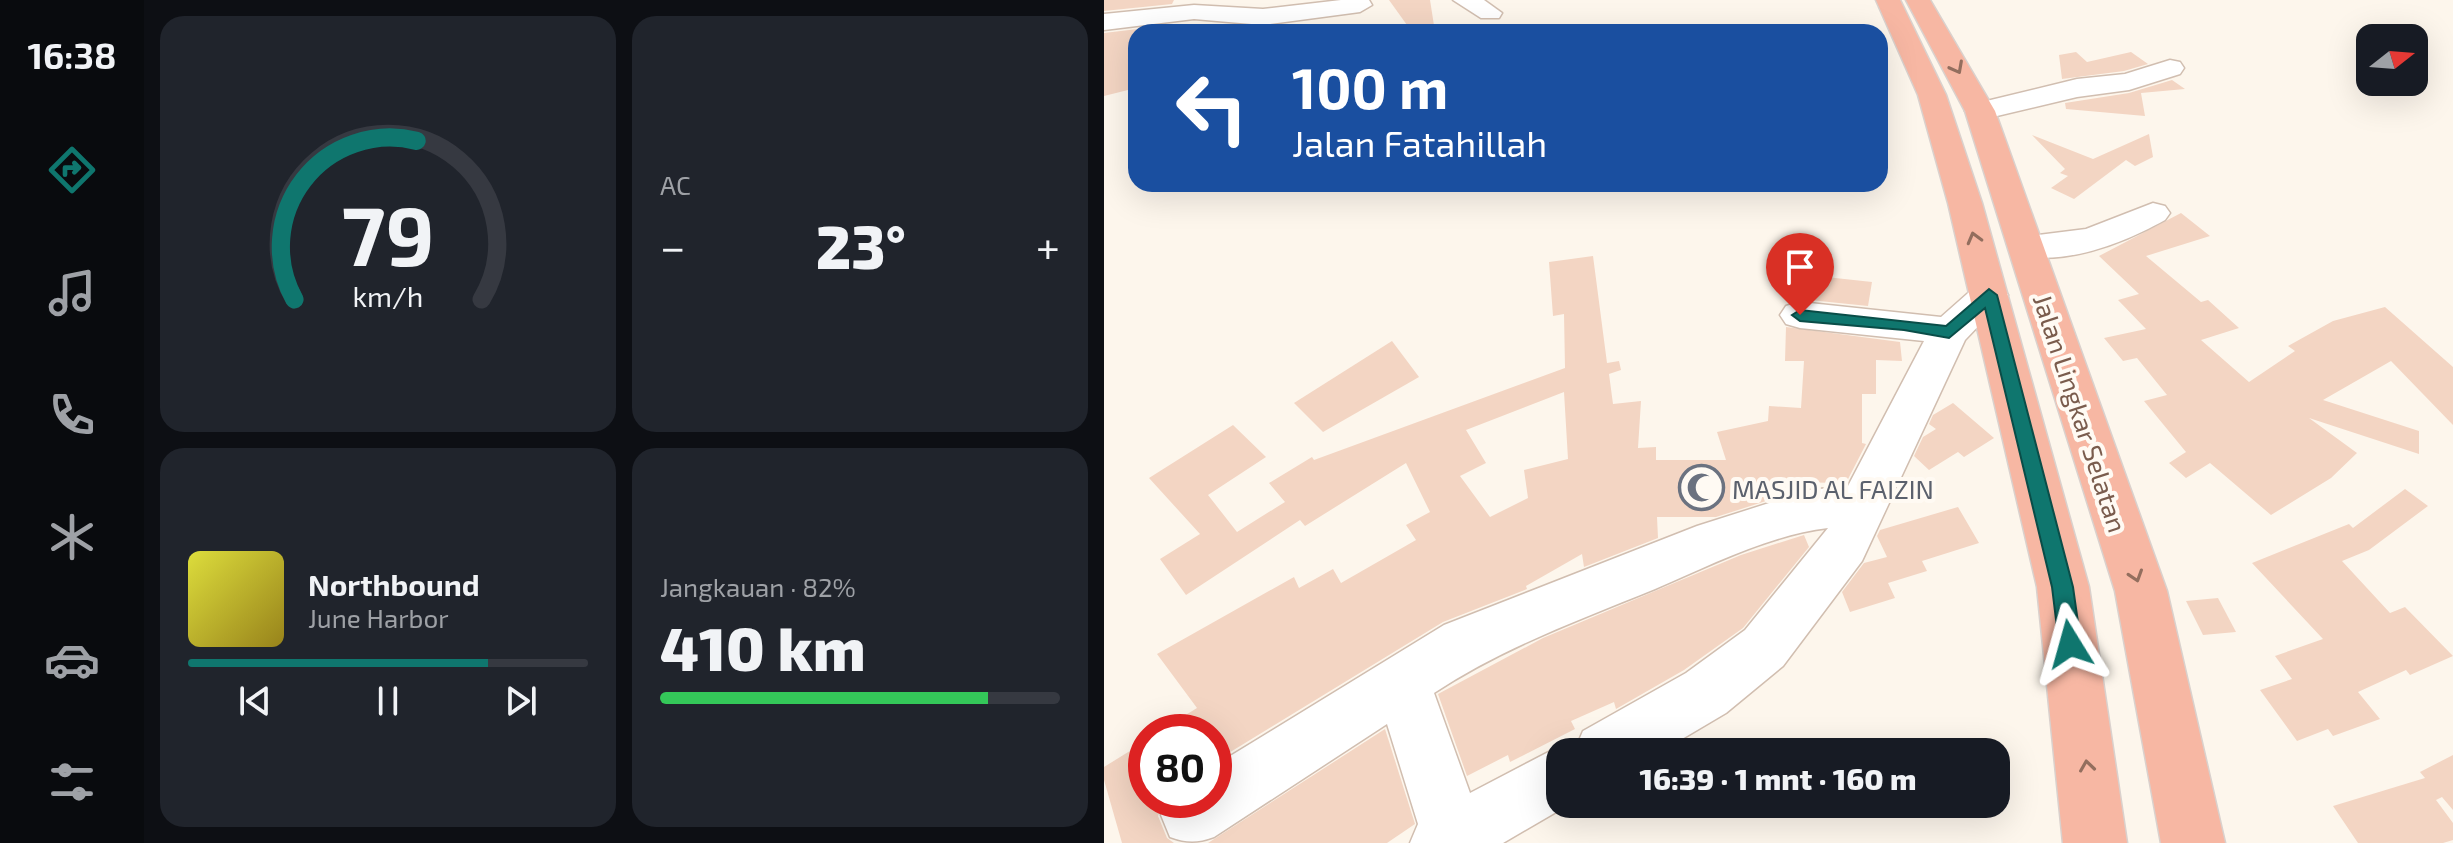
<!DOCTYPE html>
<html lang="id">
<meta charset="utf-8">
<style>
:root{--surface:#171b24;--page:#20242c;--text:#f1f3f6;--muted:#9ea1a6;--line:#363941;--accent:#0f766e}
body{margin:0;font-family:"Exo 2",sans-serif;background:var(--page);color:var(--text);height:100vh;display:flex;flex-direction:column;font-size:30px;white-space:nowrap}
*{box-sizing:border-box;margin:0}
p{font-size:26px;color:var(--muted)}
.icon{flex:none;width:44px;height:44px;fill:none;stroke:currentColor;stroke-width:2;stroke-linecap:round;stroke-linejoin:round}
.map{position:relative;flex:1;overflow:hidden}
.panel{display:flex;flex-direction:column;gap:16px;padding:16px;background:#0d0f14;width:960px}
.panel>*{flex:none}
.banner{position:absolute;left:24px;top:24px;width:760px;height:168px;border-radius:24px;box-shadow:0 8px 32px #0002;background:#1a4fa0;color:#fff;overflow:hidden}
.needle{width:52px;rotate:73deg}
.fabs{position:absolute;left:1252px;top:24px;display:grid;gap:16px}
.fabs a{display:grid;place-items:center;width:72px;height:72px;border-radius:16px;background:var(--surface);box-shadow:0 8px 32px #0002;font-size:40px}
.speed{position:absolute;left:24px;top:714px;display:flex;gap:16px;font-size:40px;font-weight:700;text-align:center}
.speed>*{display:grid;place-content:center;width:104px;height:104px;border-radius:50%;background:var(--surface);box-shadow:0 8px 32px #0002;line-height:1}
.speed .limit{border:12px solid #d22;background:#fff;color:#111}
.pin{position:absolute;display:grid;place-items:center;width:68px;height:68px;color:#fff;margin:-82px -34px;border-radius:50% 50% 50% 0;rotate:-45deg;box-shadow:0 0 8px #0007}
.pin .icon{rotate:45deg}
.me{position:absolute;width:88px;margin:-44px;rotate:352deg;stroke-linejoin:round;filter:drop-shadow(0 0 6px #0008)}
.turn{display:flex;align-items:center;gap:28px;height:168px;padding:0 32px;font-size:36px}
.turn .icon{width:104px;height:104px;stroke-width:2.5}
.turn b{display:block;font-size:56px;line-height:68px}
.big{font-size:60px;font-weight:800;line-height:1.1}
.panel .widget{flex:1;display:flex;flex-direction:column;justify-content:center;gap:12px;min-width:0;padding:0 28px;border-radius:24px;background:var(--page)}
.panel .dial{align-items:center;gap:0}
.dial svg{height:208px;overflow:visible;fill:none;stroke:var(--line);stroke-width:7;stroke-linecap:round;text-anchor:middle}
.dial text{fill:var(--text);stroke:none}
.song{display:flex;align-items:center;gap:24px}
.cover{width:96px;height:96px;border-radius:12px;background:linear-gradient(135deg,hsl(60 70% 55%),hsl(50 70% 35%))}
.played{height:8px;border-radius:4px;background:linear-gradient(90deg,var(--accent) 75%,var(--line) 75%)}
.keys{display:flex;justify-content:space-around;direction:ltr}
.heat{display:flex;justify-content:space-between;align-items:center;font-size:44px;direction:ltr}
.charge{height:12px;border-radius:6px;background:linear-gradient(90deg,#34c759 82%,var(--line) 0)}
.panel .tiles{flex:1;display:grid;gap:16px;grid-template-columns:repeat(2,1fr)}
.trip{position:absolute;left:442px;top:738px;width:464px;height:80px;border-radius:24px;background:var(--surface);box-shadow:0 8px 32px #0002;font-weight:800;line-height:80px;text-align:center}
main{display:flex;flex:1;min-height:0}
.dock{display:flex;flex-direction:column;width:144px;justify-content:space-around;align-items:center;background:#090b0e;color:var(--muted)}
.dock .icon{width:56px;height:56px}
.dock .active{color:var(--accent)}
.dock b{font-size:36px;color:var(--text)}
.map>svg:first-child{display:block}
.building{fill:#f3d5c3;fill-rule:evenodd}
.lines{fill:none;stroke-linecap:round;stroke-linejoin:round}
.minor-casing{stroke:#d1beb0;stroke-width:3}
.highway-casing{stroke:#dad1cd;stroke-width:3}
.minor{fill:#fff;fill-rule:evenodd}
.highway{fill:#f7b7a3;fill-rule:evenodd}
.oneway{stroke:#936e5e}
.route{fill:#0f766e;stroke:#0a4d48;stroke-width:2}
.labels{text-anchor:middle;dominant-baseline:central;stroke-width:8;stroke-linejoin:round;paint-order:stroke}
.street-label{font-size:26px;fill:#7a5c4d;stroke:#fffaf3}
.worship-label{font-size:26px;fill:#5b616d;stroke:#fffaf3;text-anchor:start}
</style>
<main>
<nav class="dock">
<b>16:38</b>
<svg class="icon active" aria-label="directions" viewBox="0 0 24 24"><path d="M12 3l9 9-9 9-9-9zM9 14v-3h6M13 9l2 2-2 2"/></svg>
<svg class="icon" aria-label="music" viewBox="0 0 24 24"><path d="M9 18V5l10-2v13"/><circle cx="6" cy="18" r="3"/><circle cx="16" cy="16" r="3"/></svg>
<svg class="icon" aria-label="phone" viewBox="0 0 24 24"><path d="M5 4h4l2 5-3 2q2 4 5 5l2-3 5 2v4C11 20 4 13 5 4z"/></svg>
<svg class="icon" aria-label="climate" viewBox="0 0 24 24"><path d="M12 3v18M4 7l16 10M4 17L20 7"/></svg>
<svg class="icon" aria-label="car" viewBox="0 0 24 24"><path d="M5 17H2v-5l4-1 3-4h7l3 4 3 1v5h-3M9 17h6M6 11h13"/><circle cx="7" cy="17" r="2"/><circle cx="17" cy="17" r="2"/></svg>
<svg class="icon" aria-label="filters" viewBox="0 0 24 24"><path d="M4 7h16M4 17h16"/><circle cx="9" cy="7" r="2"/><circle cx="15" cy="17" r="2"/></svg>
</nav>
<section class="panel">
<div class="tiles">
<div class="widget dial"><svg viewBox="0 0 100 80">
<path d="M14 69A42 42 0 1 1 86 69"/>
<path d="M14 69A42 42 0 0 1 61 8" stroke="#0f766e"/>
<text x="50" y="56" font-size="32" font-weight="700">79</text>
<text x="50" y="72" font-size="11">km/h</text>
</svg></div>
<div class="widget"><p>AC</p>
<div class="heat"><a>−</a><b class="big">23°</b><a>+</a></div>
</div>
<div class="widget">
<div class="song"><i class="cover"></i><div><b>Northbound</b><p>June Harbor</p></div></div>
<div class="played"></div>
<div class="keys"><svg class="icon" aria-label="previous" viewBox="0 0 24 24"><path d="M18 5L8 12l10 7zM5 5v14"/></svg><svg class="icon" aria-label="pause" viewBox="0 0 24 24"><path d="M8 5v14M16 5v14"/></svg><svg class="icon" aria-label="next" viewBox="0 0 24 24"><path d="M6 5l10 7-10 7zM19 5v14"/></svg></div>
</div>
<div class="widget"><p>Jangkauan · 82%</p><b class="big">410 km</b><div class="charge"></div></div>
</div>
</section>
<div class="map">
<svg width="1349" height="843" viewBox="0 0 1349 843">
<rect width="100%" height="100%" fill="#fdf6ec"/>
<!-- building -->
<g class="building">
<path d="M 0,0 L 70,0 L 68,4 L 0,11 Z"/>
<path d="M 285,0 L 326,0 L 331,32 L 308,32 Z"/>
<path d="M 59,26 L 56,32 L 32,32 L 32,88 L 0,96 L 0,33 Z"/>
<path d="M 972,52 L 983,62 L 1027,52 L 1044,64 L 1020,71 L 958,79 L 955,55 Z"/>
<path d="M 1068,80 L 1081,89 L 1037,93 L 1041,116 L 962,109 L 961,103 L 1025,93 Z"/>
<path d="M 1045,134 L 1049,157 L 1031,166 L 1022,160 L 970,199 L 947,188 L 964,176 L 956,173 L 961,169 L 928,135 L 989,159 Z"/>
<path d="M 1077,213 L 1106,236 L 1042,256 L 1097,302 L 1104,300 L 1135,328 L 1097,340 L 1145,382 L 1191,351 L 1184,346 L 1229,321 L 1281,307 L 1349,367 L 1349,425 L 1287,361 L 1219,400 L 1315,431 L 1315,454 L 1205,418 L 1253,453 L 1227,478 L 1167,515 L 1106,463 L 1082,478 L 1065,463 L 1082,452 L 1040,401 L 1063,395 L 1033,358 L 1019,361 L 1000,338 L 1042,329 L 1014,300 L 1035,294 L 995,256 Z"/>
<path d="M 682,251 L 712,251 L 713,276 L 768,282 L 764,306 L 696,299 L 684,302 Z"/>
<path d="M 489,256 L 503,363 L 515,361 L 517,370 L 505,374 L 509,404 L 537,401 L 534,448 L 552,447 L 552,460 L 622,460 L 613,432 L 664,421 L 665,406 L 697,408 L 700,361 L 681,361 L 682,327 L 796,342 L 798,361 L 772,360 L 772,394 L 758,394 L 758,443 L 762,444 L 742,483 L 676,482 L 681,495 L 612,517 L 553,517 L 554,538 L 480,567 L 478,554 L 422,586 L 423,589 L 339,622 L 110,762 L 110,732 L 54,732 L 93,708 L 53,654 L 190,577 L 195,588 L 229,569 L 237,583 L 312,540 L 302,525 L 326,512 L 302,463 L 201,526 L 196,520 L 82,595 L 56,559 L 96,534 L 45,478 L 129,425 L 162,457 L 104,495 L 133,532 L 181,502 L 165,483 L 208,457 L 210,460 L 461,368 L 460,314 L 449,316 L 445,262 ZM 460,392 L 464,459 L 420,470 L 424,498 L 386,517 L 356,476 L 382,463 L 362,430 Z"/>
<path d="M 288,341 L 315,377 L 219,432 L 190,403 Z"/>
<path d="M 849,403 L 890,438 L 860,457 L 854,452 L 825,470 L 810,456 L 819,437 L 832,429 L 825,424 L 829,415 Z"/>
<path d="M 1301,489 L 1324,506 L 1265,550 L 1238,561 L 1286,613 L 1301,607 L 1349,656 L 1306,675 L 1302,670 L 1254,692 L 1276,719 L 1229,736 L 1224,729 L 1193,741 L 1156,690 L 1188,679 L 1171,656 L 1219,639 L 1148,563 L 1245,524 L 1249,528 Z"/>
<path d="M 854,507 L 875,543 L 818,561 L 823,571 L 784,583 L 791,598 L 746,612 L 738,592 L 760,563 L 783,557 L 773,536 L 776,530 Z"/>
<path d="M 700,535 L 705,547 L 639,628 L 580,670 L 512,709 L 510,702 L 467,721 L 471,729 L 406,762 L 404,755 L 363,776 L 334,694 L 439,638 L 637,555 Z"/>
<path d="M 1114,598 L 1132,632 L 1099,635 L 1082,601 Z"/>
<path d="M 281,729 L 311,824 L 283,843 L 104,843 Z"/>
<path d="M 42,741 L 42,800 L 60,800 L 54,816 L 63,838 L 70,843 L 18,843 L 0,780 L 0,767 Z"/>
<path d="M 1349,755 L 1349,810 L 1338,797 L 1332,800 L 1349,823 L 1349,840 L 1339,843 L 1254,843 L 1229,806 L 1321,778 L 1316,772 Z"/>
</g>
<g class="lines">
<defs>
<g id="minor">
<path d="M 237,0 L 265,0 L 268,5 L 256,12 L 159,25 L 90,19 L 0,30 L 0,14 L 90,5 L 159,9 Z"/>
<path d="M 349,0 L 380,0 L 398,13 L 395,18 L 377,18 Z"/>
<path d="M 1066,60 L 1076,62 L 1080,68 L 1076,74 L 1025,90 L 973,97 L 876,120 L 866,117 L 861,111 L 866,105 L 973,79 L 1021,74 Z"/>
<path d="M 1049,203 L 1061,206 L 1066,213 L 1061,220 C 1018,244 959,267 909,254 L 904,246 L 909,238 L 982,229 Z"/>
<path d="M 885,282 L 898,286 L 904,295 L 861,340 L 758,561 L 679,666 L 622,713 L 556,752 L 456,752 L 456,804 L 466,804 L 399,843 L 306,843 L 314,824 L 283,724 L 110,837 C 93,843 83,843 66,837 L 57,815 L 63,800 L 110,800 L 110,766 L 340,625 L 593,526 L 706,490 L 744,486 L 820,341 L 696,328 L 682,324 L 676,315 L 682,306 L 696,302 L 837,317 L 872,286 ZM 724,528 L 641,630 L 582,673 L 479,731 L 470,752 L 456,746 L 366,793 L 330,693 C 398,648 475,620 551,589 C 605,566 665,535 724,528 Z"/>
</g>
<g id="highway">
<path d="M 772,0 L 796,0 L 842,95 L 878,203 L 985,587 L 1023,843 L 959,843 L 933,587 L 844,203 L 814,95 Z"/>
<path d="M 802,0 L 826,0 L 891,111 L 1063,591 L 1121,843 L 1057,843 L 1011,591 L 861,111 Z"/>
</g>
</defs>
<!-- minor casing -->
<use href="#minor" class="minor-casing"/>
<!-- highway casing -->
<use href="#highway" class="highway-casing"/>
<!-- minor -->
<use href="#minor" class="minor"/>
<!-- highway -->
<use href="#highway" class="highway"/>
</g>
<!-- one-way arrows -->
<defs><path id="oneway-chevron" d="M-2-3.5L2.5 0L-2 3.5" fill="none" stroke-width="1.6" stroke-linecap="round" stroke-linejoin="round" transform="scale(2)"/></defs>
<g class="oneway">
<use href="#oneway-chevron" transform="translate(853 68) rotate(62)"/>
<use href="#oneway-chevron" transform="translate(870 238) rotate(-105)"/>
<use href="#oneway-chevron" transform="translate(1032 576) rotate(72)"/>
<use href="#oneway-chevron" transform="translate(983 766) rotate(-98)"/>
</g>
<!-- route -->
<path class="route" d="M 885,289 L 893,295 L 969,587 L 977,644 L 974,651 L 966,654 L 958,651 L 955,644 L 948,587 L 881,308 L 845,338 L 800,330 L 696,321 L 688,315 L 696,310 L 842,326 Z"/>
<!-- icons -->
<defs>
<symbol id="mosque-ring" viewBox="-11 -11 22 22"><circle r="9.5" fill="#fffaf3" stroke="#6b7280" stroke-width="1.5"/><path d="M3.5-4.9A6 6 0 1 0 3.5 4.9A5 5 0 1 1 3.5-4.9Z" fill="#6b7280"/></symbol>
</defs>
<g fill-rule="evenodd">
<use href="#mosque-ring" x="572" y="462" width="51" height="51"/>
</g>
<g class="labels">
<!-- street labels -->
<g class="street-label">
<text transform="translate(977 413) rotate(72)">Jalan Lingkar Selatan</text>
</g>
<!-- worship labels -->
<g class="worship-label">
<text x="628" y="488">MASJID AL FAIZIN</text>
</g>
</g>
</svg>
<div class="fabs">
<a><svg class="needle" viewBox="-14 -14 28 28"><path d="M0-13l5 13h-10z" fill="#e53935"/><path d="M0 13l5-13h-10z" fill="#9ea1a6"/></svg></a>
</div>
<div class="speed"><div class="limit">80</div></div>
<div class="pin" style="left:696px;top:315px;background:#d93025"><svg class="icon" aria-label="arrive" viewBox="0 0 24 24"><path d="M6 21V4h12l-3 4 3 4H6"/></svg></div>
<svg class="me" style="left:966px;top:644px" viewBox="-20 -20 40 40"><path d="M0-17L14 15 0 8-14 15z" fill="#0f766e" stroke="#fff" stroke-width="4"/></svg>
<div class="trip">16:39 · 1 mnt · 160 m</div>
<div class="banner">
<div class="turn"><svg class="icon" aria-label="left" viewBox="0 0 24 24"><path d="M17 20v-9H6M10 6l-5 5 5 5"/></svg><div><b>100 m</b>Jalan Fatahillah</div></div>
</div>
</div>
</main>
